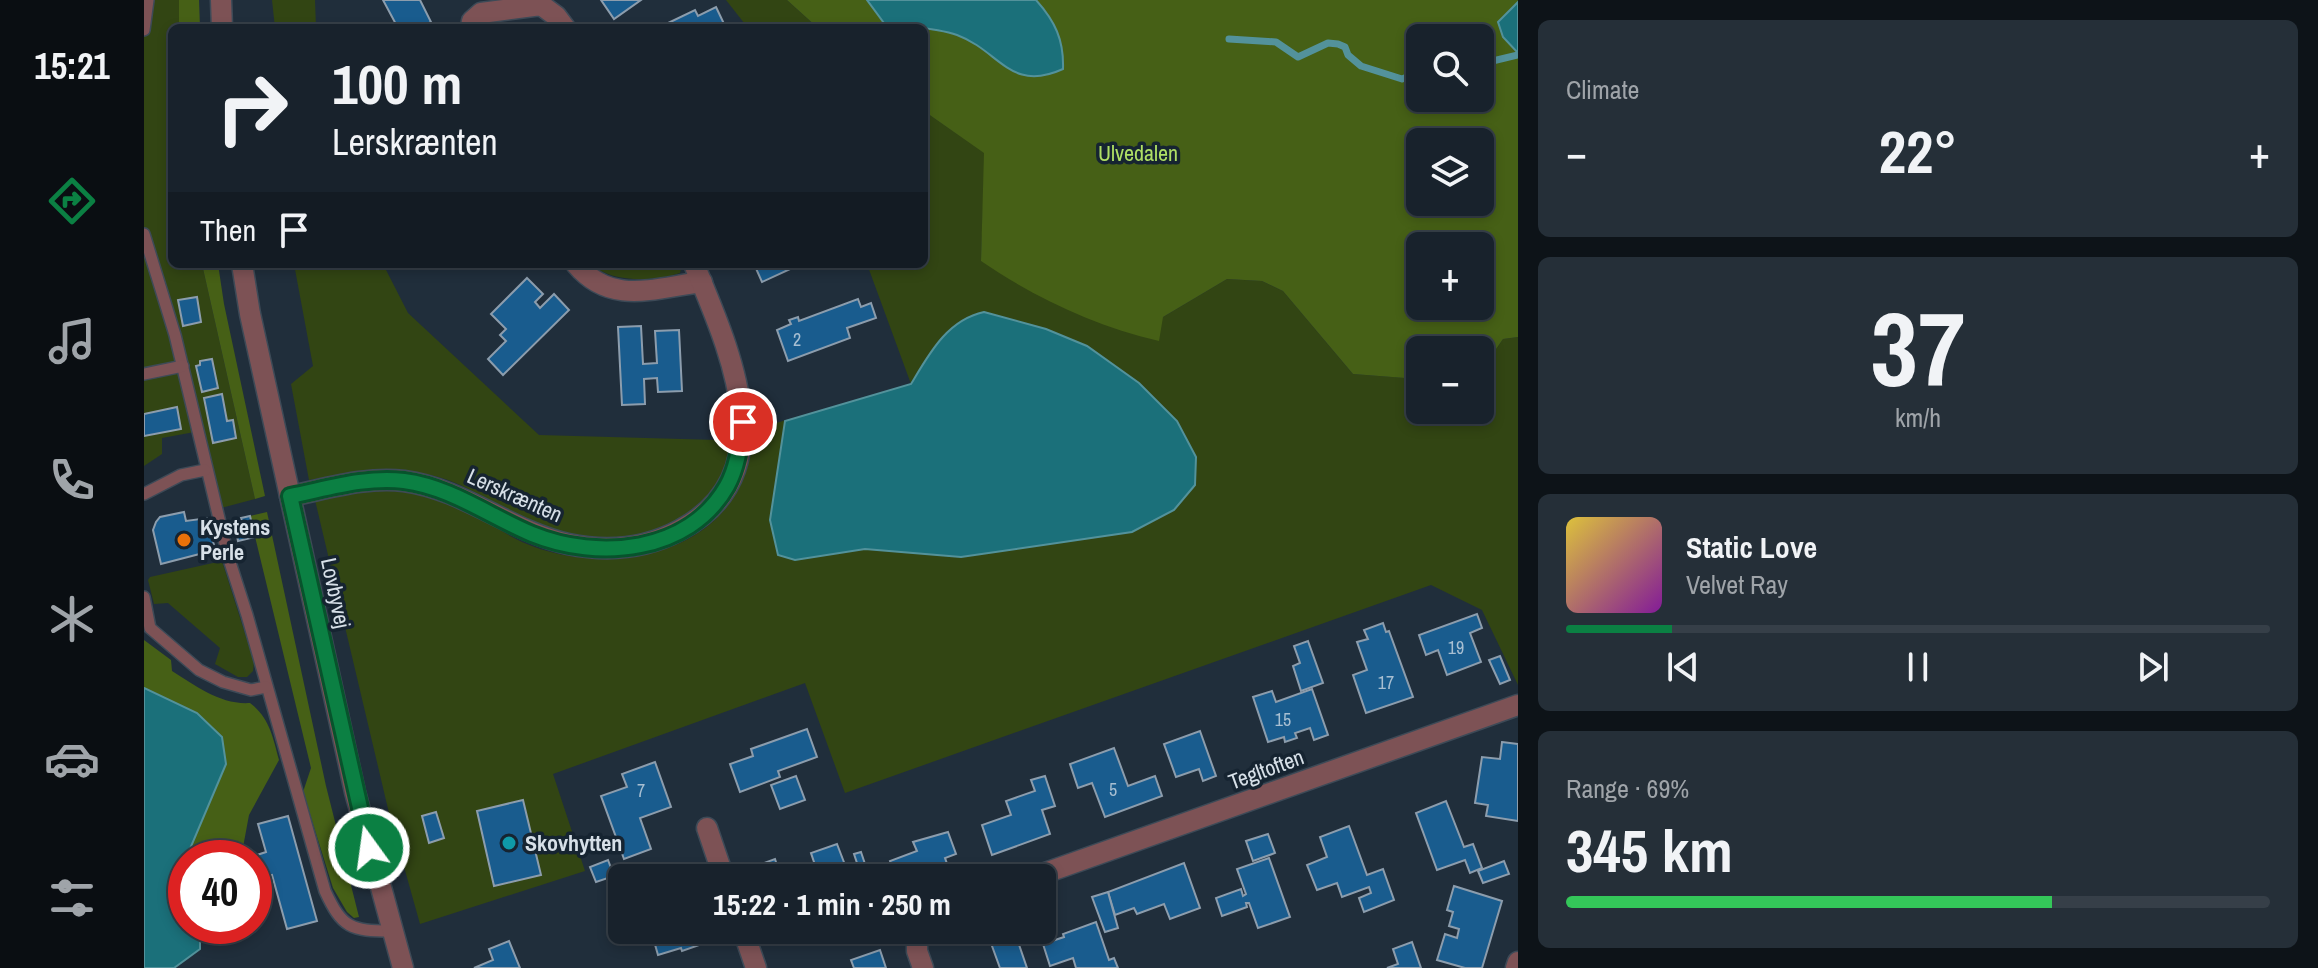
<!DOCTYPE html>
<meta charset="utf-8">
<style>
:root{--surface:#18222c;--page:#252f38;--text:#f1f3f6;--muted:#9fa4a9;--line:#363f48;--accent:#0b8043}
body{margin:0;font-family:"Archivo Narrow",sans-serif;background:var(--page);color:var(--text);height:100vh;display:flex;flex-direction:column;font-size:30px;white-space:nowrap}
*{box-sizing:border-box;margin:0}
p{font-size:26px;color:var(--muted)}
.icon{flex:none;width:44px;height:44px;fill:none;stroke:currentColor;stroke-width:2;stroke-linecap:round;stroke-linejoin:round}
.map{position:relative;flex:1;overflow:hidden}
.side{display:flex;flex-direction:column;gap:20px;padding:20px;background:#0d1318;width:800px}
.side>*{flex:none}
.top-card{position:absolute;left:24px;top:24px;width:760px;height:244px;border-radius:12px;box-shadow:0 4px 12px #0003,0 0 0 2px var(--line);background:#18222c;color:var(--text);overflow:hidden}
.tools{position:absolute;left:1262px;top:24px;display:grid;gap:16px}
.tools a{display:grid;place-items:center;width:88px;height:88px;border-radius:12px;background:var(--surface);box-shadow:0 4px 12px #0003,0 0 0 2px var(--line);font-size:40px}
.speed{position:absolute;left:24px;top:840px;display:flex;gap:16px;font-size:40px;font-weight:700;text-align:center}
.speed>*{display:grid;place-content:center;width:104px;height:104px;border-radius:50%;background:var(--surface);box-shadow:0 4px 12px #0003,0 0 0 2px var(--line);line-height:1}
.speed .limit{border:12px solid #d22;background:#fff;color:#111}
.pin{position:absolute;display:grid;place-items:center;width:68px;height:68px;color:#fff;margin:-34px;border:4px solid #fff;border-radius:50%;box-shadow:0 2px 8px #0007}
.me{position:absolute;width:88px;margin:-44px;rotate:346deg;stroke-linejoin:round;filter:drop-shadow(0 0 6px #0008)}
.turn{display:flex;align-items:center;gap:28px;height:168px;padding:0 32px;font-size:36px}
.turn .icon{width:104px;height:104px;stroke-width:2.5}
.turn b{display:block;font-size:56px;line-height:68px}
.then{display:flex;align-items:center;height:76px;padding:0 32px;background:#0003;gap:16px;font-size:30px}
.big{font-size:60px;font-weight:800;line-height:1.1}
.side .widget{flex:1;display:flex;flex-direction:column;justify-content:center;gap:12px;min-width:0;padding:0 28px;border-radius:12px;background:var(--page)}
.side .dial{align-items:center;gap:0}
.dial b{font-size:104px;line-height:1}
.song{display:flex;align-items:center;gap:24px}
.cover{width:96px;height:96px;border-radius:12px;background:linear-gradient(135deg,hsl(50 70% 55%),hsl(290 70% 35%))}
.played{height:8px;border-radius:4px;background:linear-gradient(90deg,var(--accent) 15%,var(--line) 15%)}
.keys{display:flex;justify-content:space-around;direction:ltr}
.heat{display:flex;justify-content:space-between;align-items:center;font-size:44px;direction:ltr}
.charge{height:12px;border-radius:6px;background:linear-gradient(90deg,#34c759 69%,var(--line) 0)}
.trip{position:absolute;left:464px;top:864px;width:448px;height:80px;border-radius:12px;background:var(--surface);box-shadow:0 4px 12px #0003,0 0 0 2px var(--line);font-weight:800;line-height:80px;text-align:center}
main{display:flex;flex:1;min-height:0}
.tab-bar{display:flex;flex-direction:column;width:144px;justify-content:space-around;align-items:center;background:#0a0e12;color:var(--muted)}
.tab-bar .icon{width:56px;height:56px}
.tab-bar .on{color:var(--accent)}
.tab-bar b{font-size:36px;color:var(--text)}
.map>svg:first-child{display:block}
.green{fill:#324513}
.forest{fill:#466016;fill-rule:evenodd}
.water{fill:#1b707a;stroke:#53929b;stroke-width:2}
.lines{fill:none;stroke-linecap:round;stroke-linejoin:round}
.stream{stroke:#53929b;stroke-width:7}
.building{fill:#195c8e;stroke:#8c9dad;stroke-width:2}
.service-casing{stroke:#3d4a57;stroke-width:14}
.minor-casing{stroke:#3d4a57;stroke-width:23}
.tertiary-casing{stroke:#3d4a57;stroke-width:23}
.service{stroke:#7d5255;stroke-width:11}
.minor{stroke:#7d5255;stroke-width:20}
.tertiary{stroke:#7d5255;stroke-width:20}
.route-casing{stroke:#07532c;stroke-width:20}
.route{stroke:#0b8043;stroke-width:14}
.food-dot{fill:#e8710a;stroke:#162431;stroke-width:3}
.culture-dot{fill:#0f9aa8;stroke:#162431;stroke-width:3}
.labels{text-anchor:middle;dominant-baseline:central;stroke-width:7;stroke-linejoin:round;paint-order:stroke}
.number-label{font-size:18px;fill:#a8bfd2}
.park-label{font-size:22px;fill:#afdf65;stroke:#162431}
.street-label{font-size:22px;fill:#d7e0e8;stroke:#162431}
.poi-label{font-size:22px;font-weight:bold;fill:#d7e0e8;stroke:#162431;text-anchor:start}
</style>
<main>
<nav class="tab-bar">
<b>15:21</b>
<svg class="icon on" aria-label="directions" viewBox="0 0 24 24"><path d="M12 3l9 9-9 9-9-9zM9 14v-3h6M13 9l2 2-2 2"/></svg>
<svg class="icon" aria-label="music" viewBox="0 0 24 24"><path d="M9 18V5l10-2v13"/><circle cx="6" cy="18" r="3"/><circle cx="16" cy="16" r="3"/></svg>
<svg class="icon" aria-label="phone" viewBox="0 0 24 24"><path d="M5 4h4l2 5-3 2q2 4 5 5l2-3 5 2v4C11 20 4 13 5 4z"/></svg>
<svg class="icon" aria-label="climate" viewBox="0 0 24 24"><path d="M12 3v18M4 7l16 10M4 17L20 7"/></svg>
<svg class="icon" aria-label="car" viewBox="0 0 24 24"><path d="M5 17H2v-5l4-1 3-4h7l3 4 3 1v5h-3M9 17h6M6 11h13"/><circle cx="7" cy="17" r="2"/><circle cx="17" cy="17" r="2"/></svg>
<svg class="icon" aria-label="filters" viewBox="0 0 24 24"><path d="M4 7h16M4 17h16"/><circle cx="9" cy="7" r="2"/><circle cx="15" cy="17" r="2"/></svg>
</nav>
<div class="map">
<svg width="1374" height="968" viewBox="0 0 1374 968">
<rect width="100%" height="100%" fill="#202e3b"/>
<!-- green -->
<g class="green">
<path d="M 0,0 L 35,0 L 35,28 L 28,28 L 28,264 L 58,264 L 111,499 L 77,508 L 56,431 L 18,438 L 18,454 L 0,466 Z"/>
<path d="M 128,0 L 171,0 L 172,28 L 131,28 Z"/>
<path d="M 582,0 L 643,0 L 674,28 L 604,28 Z"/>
<path d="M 780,111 L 841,153 L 837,261 L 1019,317 L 1083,279 L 1118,281 L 1139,291 L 1209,374 L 1262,378 L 1276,397 L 1276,410 L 1289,410 L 1302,421 L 1310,410 L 1336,410 L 1336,372 L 1359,339 L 1374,337 L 1374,685 L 1338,610 L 1287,585 L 701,793 L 661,683 L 409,774 L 441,871 L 276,924 L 245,813 L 171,500 C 213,490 256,484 297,499 C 326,509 351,529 378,542 C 445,572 547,564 589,498 C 603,477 607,453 611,429 L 767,384 L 723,264 L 780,264 Z"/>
<path d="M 150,264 L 239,264 L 264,313 L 395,435 L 573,440 L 590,435 C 574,535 475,558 391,524 C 361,512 334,491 304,480 C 260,464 210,471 165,480 L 147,384 L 169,366 Z"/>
<path d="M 447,264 L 538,264 L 536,273 C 510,282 467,283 447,264 Z"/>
<path d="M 78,561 L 110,662 L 109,671 L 103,677 L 94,677 L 71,664 L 76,648 L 24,603 L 10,604 L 4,580 L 6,577 Z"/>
</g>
<!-- forest -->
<g class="forest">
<path d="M 35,0 L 55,0 L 56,28 L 35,28 Z"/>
<path d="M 643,0 L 1374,0 L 1374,337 L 1359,339 L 1336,372 L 1336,350 L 1276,350 L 1276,397 L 1261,378 L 1209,374 L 1139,291 L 1118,281 L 1083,279 L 1019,317 L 1015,341 C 951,326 891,298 837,261 L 840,153 L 780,111 L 780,28 L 674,28 ZM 1276,38 L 1336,38 L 1336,98 L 1276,98 ZM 1276,142 L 1336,142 L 1336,202 L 1276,202 ZM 1276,246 L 1336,246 L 1336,306 L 1276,306 Z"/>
<path d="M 58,264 L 74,264 L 80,304 L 121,496 L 111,499 Z"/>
<path d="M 123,512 L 182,786 L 215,917 L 210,918 L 203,912 L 189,888 L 159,792 L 167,768 L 106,516 Z"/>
<path d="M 0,640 L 27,660 L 28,671 C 52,686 77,705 106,703 C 125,717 129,737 135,760 L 105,815 L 97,858 L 42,858 L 42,906 L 33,877 L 82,764 L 78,737 L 53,713 L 0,688 Z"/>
<path d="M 51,926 L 87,926 L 76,946 L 56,936 Z"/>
</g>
<!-- water -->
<g class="water">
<path d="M 723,0 L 892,0 C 911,21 920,40 919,69 C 866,93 856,51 813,35 C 791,27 763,27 740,23 Z"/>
<path d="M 1374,2 L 1374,53 L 1359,37 L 1354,22 Z"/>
<path d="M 840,312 L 902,329 L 943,346 L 995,383 L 1033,421 L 1052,457 L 1051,485 L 1030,510 L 988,532 L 817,557 L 721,549 L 651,560 L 634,555 L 626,520 L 641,421 L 767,384 C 785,354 803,320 840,312 Z"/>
<path d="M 0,688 L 53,713 L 78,737 L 82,764 L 34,877 L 42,906 L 42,926 L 51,926 L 56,936 L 56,949 L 30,968 L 0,968 Z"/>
</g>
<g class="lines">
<!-- stream -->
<g class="stream">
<path d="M 1085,39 L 1132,42 L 1154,57 L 1184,43 L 1194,44 L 1201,47 L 1204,55 L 1217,66 L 1258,79 L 1276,72"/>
<path d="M 1336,64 L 1374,55"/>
</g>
</g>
<!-- building -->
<g class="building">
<path d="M 239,0 L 276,0 L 287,22 L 275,28 L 254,28 Z"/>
<path d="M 457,0 L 497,0 L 470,19 Z"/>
<path d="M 572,7 L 582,28 L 522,28 L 520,25 L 551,10 L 554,16 Z"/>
<path d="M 610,264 L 657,264 L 618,282 Z"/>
<path d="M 383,278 L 399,294 L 391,302 L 396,308 L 410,294 L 425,310 L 359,375 L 344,359 L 362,341 L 356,335 L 362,329 L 347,314 Z"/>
<path d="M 53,297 L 57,322 L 39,326 L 34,300 Z"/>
<path d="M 714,299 L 717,307 L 727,303 L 732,318 L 703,328 L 706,338 L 644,361 L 633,330 L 647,324 L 645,320 L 654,317 L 655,321 Z"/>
<path d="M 497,326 L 499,364 L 513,363 L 511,331 L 535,330 L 538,391 L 514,392 L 513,378 L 500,379 L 501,404 L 478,405 L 474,327 Z"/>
<path d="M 68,359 L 74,388 L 58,392 L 52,366 L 56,365 L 56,361 Z"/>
<path d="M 78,394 L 83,421 L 89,420 L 92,438 L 69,443 L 60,398 Z"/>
<path d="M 33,407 L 37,429 L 0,436 L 0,414 Z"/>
<path d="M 40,512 L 42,521 L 64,518 L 71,550 L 17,564 L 9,530 L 12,522 L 16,517 Z"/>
<path d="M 106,516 L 111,537 L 94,541 L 91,526 L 99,524 L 97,518 Z"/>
<path d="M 1333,614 L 1338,628 L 1326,633 L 1337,662 L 1303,675 L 1294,650 L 1282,655 L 1275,635 Z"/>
<path d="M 1239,623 L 1242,632 L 1245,631 L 1269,697 L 1222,713 L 1209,675 L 1223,670 L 1213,642 L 1224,639 L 1220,630 Z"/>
<path d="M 1164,641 L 1179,683 L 1157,691 L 1149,666 L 1156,663 L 1150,646 Z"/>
<path d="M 1356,656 L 1366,680 L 1356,684 L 1345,660 Z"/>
<path d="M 1168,689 L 1184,735 L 1170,740 L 1166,728 L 1151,733 L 1153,738 L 1141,742 L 1140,737 L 1124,742 L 1109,697 L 1128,691 L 1132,702 Z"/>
<path d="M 663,729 L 673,757 L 634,771 L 636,777 L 596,792 L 586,764 L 609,756 L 607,749 Z"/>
<path d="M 1056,731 L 1072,776 L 1059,781 L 1055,769 L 1032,777 L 1020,744 Z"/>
<path d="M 1358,742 L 1374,744 L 1374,821 L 1342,816 L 1344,805 L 1331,803 L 1338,757 L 1356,759 Z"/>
<path d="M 970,748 L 984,786 L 1011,776 L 1018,796 L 961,817 L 948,783 L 934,788 L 926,764 Z"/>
<path d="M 511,762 L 527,807 L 496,818 L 507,849 L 480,859 L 457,796 L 483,787 L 478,774 Z"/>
<path d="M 652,776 L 661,800 L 636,809 L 627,785 Z"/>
<path d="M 901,776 L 911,806 L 898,810 L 906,834 L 848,855 L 838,825 L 867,815 L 862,801 L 891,791 L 887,780 Z"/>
<path d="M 379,800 L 397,875 L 350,886 L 333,811 Z"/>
<path d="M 1302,801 L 1320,847 L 1329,844 L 1338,868 L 1326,873 L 1321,860 L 1293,870 L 1272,813 Z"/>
<path d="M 292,812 L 300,838 L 285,843 L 278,816 Z"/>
<path d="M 144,816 L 173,921 L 143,929 L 128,875 L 119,877 L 113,855 L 122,852 L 114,824 Z"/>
<path d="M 1205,826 L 1223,875 L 1239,869 L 1250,900 L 1220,912 L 1215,898 L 1227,893 L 1225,887 L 1198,897 L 1193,883 L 1173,890 L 1163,865 L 1183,857 L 1176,837 Z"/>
<path d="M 804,832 L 812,854 L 801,858 L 806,872 L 790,878 L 752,878 L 746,861 L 773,851 L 769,842 Z"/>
<path d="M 1124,834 L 1131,853 L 1109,861 L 1102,841 Z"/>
<path d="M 693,844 L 706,878 L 647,878 L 673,871 L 667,853 Z"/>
<path d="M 717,852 L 724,873 L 717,875 L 710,854 Z"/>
<path d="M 1125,858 L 1146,917 L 1114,928 L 1105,903 L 1102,903 L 1103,907 L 1078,916 L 1072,898 L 1097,889 L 1099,896 L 1102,894 L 1093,869 Z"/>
<path d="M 631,859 L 637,878 L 616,878 L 612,866 Z"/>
<path d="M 464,860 L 470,876 L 452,882 L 446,867 Z"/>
<path d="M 1360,861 L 1365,874 L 1339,883 L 1334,871 Z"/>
<path d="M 1040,863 L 1056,908 L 1026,919 L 1020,904 L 993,914 L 990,908 L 971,915 L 964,892 Z"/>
<path d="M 511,868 L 514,878 L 492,878 L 491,875 Z"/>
<path d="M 1310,886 L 1358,901 L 1338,968 L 1321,968 L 1293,960 L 1301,934 L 1313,938 L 1315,929 L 1305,926 L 1309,912 L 1303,910 Z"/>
<path d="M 964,892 L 974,928 L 961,932 L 948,897 Z"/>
<path d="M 952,922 L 965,960 L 970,958 L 974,968 L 932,968 L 929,958 L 906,966 L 899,944 L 920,937 L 919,934 Z"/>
<path d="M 519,930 L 563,930 L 567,941 L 538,951 L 537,948 L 514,955 L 508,934 Z"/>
<path d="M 860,930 L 870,930 L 883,968 L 856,968 L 844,935 Z"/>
<path d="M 365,941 L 376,968 L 330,968 L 349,960 L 345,949 Z"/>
<path d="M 1268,942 L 1277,968 L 1243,968 L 1254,964 L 1249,949 Z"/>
<path d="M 736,950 L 742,968 L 710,968 L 707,960 Z"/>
</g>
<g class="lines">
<defs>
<g id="service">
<path d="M 0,30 L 4,0"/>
<path d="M 0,234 L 31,335 L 84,556 L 103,615 L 181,891 C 198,928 207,931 247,931"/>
<path d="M 0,374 L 39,366"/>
<path d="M 0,494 L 37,475 L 61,470"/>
<path d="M 0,597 L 6,628 L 55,670 L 79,682 L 107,690 L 122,687"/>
</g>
<g id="minor">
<path d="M 327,28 L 328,21 L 337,13 L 397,5 L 412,16 L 421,28"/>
<path d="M 432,264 C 467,306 510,288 558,282"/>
<path d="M 146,496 C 182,489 223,476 260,481 C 320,489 366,531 424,544 C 463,552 501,549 536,530 C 644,473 584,347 550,264"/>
<path d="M 563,828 L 580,878"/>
<path d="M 887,878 L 1374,705"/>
<path d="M 599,930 L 612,968"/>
<path d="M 773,930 L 773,951 L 779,968"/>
<path d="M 1372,968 L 1374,962"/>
</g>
<g id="tertiary">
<path d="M 77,0 L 78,28"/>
<path d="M 98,264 L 106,314 L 211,792 L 259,968"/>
</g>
</defs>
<!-- service casing -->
<use href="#service" class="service-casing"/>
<!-- minor casing -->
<use href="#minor" class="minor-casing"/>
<!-- tertiary casing -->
<use href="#tertiary" class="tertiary-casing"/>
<!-- service -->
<use href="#service" class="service"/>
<!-- minor -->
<use href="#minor" class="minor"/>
<!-- tertiary -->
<use href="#tertiary" class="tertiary"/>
</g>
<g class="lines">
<defs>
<path id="route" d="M 225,848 L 146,496 C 182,489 223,476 260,481 C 307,487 345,516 388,534 C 454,561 545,553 583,486 C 594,466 596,444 599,422"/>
</defs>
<!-- route casing -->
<use href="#route" class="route-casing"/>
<!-- route -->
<use href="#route" class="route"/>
</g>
<!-- markers -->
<circle class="food-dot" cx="40" cy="540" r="8"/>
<circle class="culture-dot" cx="365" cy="843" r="8"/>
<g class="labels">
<!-- number labels -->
<g class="number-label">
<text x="653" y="339">2</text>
<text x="1312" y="647">19</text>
<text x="1242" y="682">17</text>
<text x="1139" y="719">15</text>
<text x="969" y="789">5</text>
<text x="497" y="790">7</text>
</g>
<!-- park labels -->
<g class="park-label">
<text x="994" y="153">Ulvedalen</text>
</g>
<!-- street labels -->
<g class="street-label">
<text transform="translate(371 495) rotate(24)">Lerskrænten</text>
<text transform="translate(192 593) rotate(78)">Lovbyvej</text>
<text transform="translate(1122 769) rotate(-20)">Tegltoften</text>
</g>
<!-- poi labels -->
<g class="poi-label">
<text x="56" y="527">Kystens<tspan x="56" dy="25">Perle</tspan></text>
<text x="381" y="843">Skovhytten</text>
</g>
</g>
</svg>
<div class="tools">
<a><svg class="icon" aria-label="search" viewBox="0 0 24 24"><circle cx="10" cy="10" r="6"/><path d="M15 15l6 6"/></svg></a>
<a><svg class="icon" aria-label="layers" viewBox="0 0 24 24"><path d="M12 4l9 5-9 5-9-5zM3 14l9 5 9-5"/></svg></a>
<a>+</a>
<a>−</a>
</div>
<div class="speed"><div class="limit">40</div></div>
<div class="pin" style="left:599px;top:422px;background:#d93025"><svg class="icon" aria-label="arrive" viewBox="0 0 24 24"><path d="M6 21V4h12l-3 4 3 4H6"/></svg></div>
<svg class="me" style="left:225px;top:848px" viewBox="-20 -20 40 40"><circle r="17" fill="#0b8043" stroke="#fff" stroke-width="3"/><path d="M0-11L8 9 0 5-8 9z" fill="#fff"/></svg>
<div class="trip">15:22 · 1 min · 250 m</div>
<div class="top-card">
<div class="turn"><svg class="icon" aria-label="right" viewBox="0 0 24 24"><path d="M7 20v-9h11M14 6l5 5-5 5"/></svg><div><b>100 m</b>Lerskrænten</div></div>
<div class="then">Then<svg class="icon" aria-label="arrive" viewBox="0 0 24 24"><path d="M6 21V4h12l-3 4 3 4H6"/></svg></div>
</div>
</div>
<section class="side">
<div class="widget"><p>Climate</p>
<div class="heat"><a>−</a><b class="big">22°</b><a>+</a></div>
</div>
<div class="widget dial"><b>37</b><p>km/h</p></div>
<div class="widget">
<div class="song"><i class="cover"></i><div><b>Static Love</b><p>Velvet Ray</p></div></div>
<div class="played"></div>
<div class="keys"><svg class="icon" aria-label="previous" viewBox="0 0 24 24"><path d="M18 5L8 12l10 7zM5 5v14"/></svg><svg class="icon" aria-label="pause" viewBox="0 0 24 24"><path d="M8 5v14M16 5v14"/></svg><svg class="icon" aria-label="next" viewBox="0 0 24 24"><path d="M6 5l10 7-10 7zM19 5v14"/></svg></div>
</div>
<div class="widget"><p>Range · 69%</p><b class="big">345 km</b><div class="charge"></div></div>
</section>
</main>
